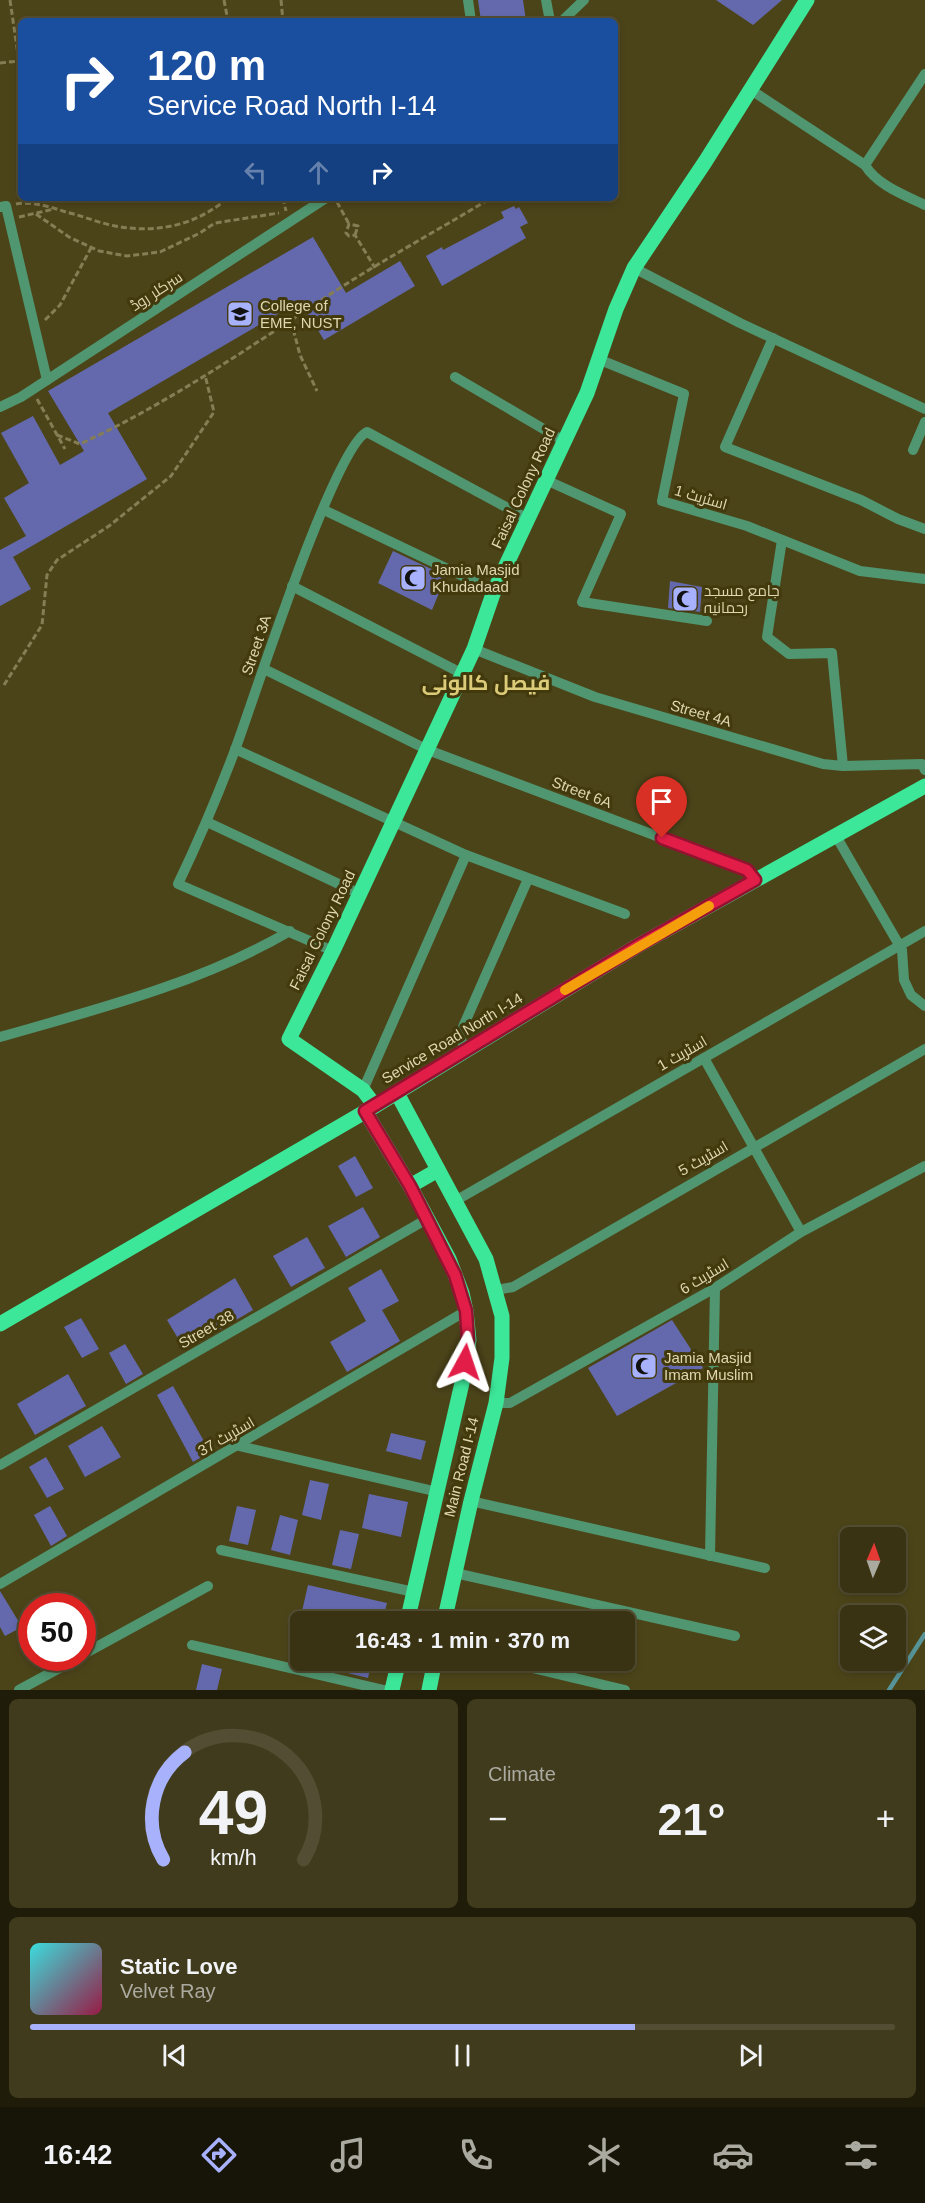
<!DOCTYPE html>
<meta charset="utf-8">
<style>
:root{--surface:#393313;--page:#403b1c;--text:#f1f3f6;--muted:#abaaa0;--line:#534e33;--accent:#a7b1fc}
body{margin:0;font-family:Helvetica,Cairo,sans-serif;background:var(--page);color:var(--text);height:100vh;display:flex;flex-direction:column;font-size:22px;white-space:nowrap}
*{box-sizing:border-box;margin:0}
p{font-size:20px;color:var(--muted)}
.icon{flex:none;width:33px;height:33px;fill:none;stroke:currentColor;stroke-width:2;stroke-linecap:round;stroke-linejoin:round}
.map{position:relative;height:1690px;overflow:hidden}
.details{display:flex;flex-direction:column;gap:9px;padding:9px;background:#1f1c0a;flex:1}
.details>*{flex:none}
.hud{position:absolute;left:18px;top:18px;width:600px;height:183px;border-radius:9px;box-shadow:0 3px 9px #0003,0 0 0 2px var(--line);background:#1a4fa0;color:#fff;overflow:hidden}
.needle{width:39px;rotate:2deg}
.controls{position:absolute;left:840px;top:1527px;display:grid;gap:12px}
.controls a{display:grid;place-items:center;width:66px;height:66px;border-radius:9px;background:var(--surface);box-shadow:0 3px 9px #0003,0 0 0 2px var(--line);font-size:30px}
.speed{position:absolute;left:18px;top:1593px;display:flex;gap:12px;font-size:30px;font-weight:700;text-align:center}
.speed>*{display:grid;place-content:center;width:78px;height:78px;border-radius:50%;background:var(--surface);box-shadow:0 3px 9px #0003,0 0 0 2px var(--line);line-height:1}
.speed .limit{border:9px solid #d22;background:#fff;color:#111}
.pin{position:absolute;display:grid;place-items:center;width:51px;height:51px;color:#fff;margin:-62px -26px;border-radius:50% 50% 50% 0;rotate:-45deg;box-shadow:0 0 6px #0007}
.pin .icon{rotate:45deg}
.me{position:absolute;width:66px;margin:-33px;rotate:5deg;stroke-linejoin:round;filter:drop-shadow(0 0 4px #0008)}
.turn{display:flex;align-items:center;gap:21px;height:126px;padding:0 30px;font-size:27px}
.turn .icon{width:78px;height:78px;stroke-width:2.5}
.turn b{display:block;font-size:42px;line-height:51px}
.lanes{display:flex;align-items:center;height:57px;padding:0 30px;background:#0003;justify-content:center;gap:30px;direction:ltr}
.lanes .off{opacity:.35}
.big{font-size:45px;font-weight:600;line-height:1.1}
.details .widget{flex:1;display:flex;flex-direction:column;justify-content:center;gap:9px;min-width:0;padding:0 21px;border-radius:9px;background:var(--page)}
.details .dial{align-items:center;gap:0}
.dial svg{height:156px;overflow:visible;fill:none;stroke:var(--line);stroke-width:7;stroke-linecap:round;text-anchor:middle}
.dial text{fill:var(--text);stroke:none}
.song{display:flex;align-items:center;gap:18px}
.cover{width:72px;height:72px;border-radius:9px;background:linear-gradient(135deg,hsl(180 70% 55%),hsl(340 70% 35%))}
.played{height:6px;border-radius:3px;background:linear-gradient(90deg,var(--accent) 70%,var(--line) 70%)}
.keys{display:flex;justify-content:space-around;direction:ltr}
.heat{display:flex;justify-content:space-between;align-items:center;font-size:33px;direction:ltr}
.details .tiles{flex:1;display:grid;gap:9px;grid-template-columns:1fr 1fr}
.widget:last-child{grid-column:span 2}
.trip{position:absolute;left:290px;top:1611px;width:345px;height:60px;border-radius:9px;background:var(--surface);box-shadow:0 3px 9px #0003,0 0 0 2px var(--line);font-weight:600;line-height:60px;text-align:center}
.dock{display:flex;height:96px;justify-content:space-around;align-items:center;background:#171408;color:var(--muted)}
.dock .icon{width:42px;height:42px}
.dock .active{color:var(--accent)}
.dock b{font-size:27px;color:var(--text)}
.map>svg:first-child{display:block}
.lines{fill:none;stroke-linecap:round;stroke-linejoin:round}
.stream{stroke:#569498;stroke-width:4.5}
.building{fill:#6369ac}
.path{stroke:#857d53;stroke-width:3;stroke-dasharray:6 3;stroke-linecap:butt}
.minor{stroke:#509670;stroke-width:10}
.major{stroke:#3ce799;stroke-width:15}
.route-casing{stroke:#92132f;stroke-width:15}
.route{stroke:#e11d48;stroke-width:10}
.slow{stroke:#f59e0b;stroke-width:10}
.labels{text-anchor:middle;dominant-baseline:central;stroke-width:6;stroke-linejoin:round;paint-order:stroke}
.street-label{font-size:15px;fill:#dfd7b0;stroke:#42390c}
.poi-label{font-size:15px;fill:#dfd7b0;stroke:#42390c;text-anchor:start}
.district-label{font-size:21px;font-weight:bold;fill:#dccc7a;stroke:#42390c}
</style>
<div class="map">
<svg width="925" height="1690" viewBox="0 0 925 1690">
<rect width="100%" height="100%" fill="#4c4419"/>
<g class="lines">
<!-- stream -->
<path class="stream" d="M 889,1690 L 925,1634"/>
</g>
<!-- building -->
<g class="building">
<path d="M 478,0 L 523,0 L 526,21 L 481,21 Z"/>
<path d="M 716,0 L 782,0 L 753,25 Z"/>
<path d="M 514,206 L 516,209 L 519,207 L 528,223 L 520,227 L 526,238 L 442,286 L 426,256 L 442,247 L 443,250 L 504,218 L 501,212 Z"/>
<path d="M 313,237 L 346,293 L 400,261 L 415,286 L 324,340 L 300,301 L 108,413 L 147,479 L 13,557 L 31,589 L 0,606 L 0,550 L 26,536 L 4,498 L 29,483 L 1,433 L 33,416 L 60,465 L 84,451 L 48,391 Z"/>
<path d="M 393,551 L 446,576 L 432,610 L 378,583 Z"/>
<path d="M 670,581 L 702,587 L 700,612 L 668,608 Z"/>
<path d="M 355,1156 L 373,1188 L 356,1197 L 338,1166 Z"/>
<path d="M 363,1207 L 380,1237 L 346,1257 L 328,1226 Z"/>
<path d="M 307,1237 L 325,1268 L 291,1287 L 273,1256 Z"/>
<path d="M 381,1269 L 399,1301 L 382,1310 L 400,1341 L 347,1372 L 330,1342 L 366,1321 L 348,1288 Z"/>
<path d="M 235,1278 L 253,1310 L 185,1350 L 167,1320 Z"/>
<path d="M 81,1318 L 99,1349 L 82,1358 L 64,1327 Z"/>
<path d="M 672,1320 L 703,1368 L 617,1416 L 588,1368 Z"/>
<path d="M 125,1344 L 143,1374 L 126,1384 L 109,1353 Z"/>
<path d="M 68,1374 L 86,1406 L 35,1435 L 17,1404 Z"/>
<path d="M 173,1386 L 210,1452 L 193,1462 L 157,1395 Z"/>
<path d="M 102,1426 L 121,1457 L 85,1477 L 68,1446 Z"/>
<path d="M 391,1433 L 426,1441 L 421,1460 L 386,1451 Z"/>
<path d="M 46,1457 L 64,1489 L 47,1498 L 29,1467 Z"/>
<path d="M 310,1480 L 329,1484 L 321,1520 L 302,1515 Z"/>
<path d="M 369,1494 L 408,1502 L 401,1537 L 362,1528 Z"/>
<path d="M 50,1506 L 67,1536 L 51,1546 L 34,1515 Z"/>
<path d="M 237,1506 L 256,1510 L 248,1545 L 229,1541 Z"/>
<path d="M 280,1515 L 298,1520 L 290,1555 L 271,1550 Z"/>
<path d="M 340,1530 L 359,1534 L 351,1569 L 332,1565 Z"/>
<path d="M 308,1585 L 387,1603 L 382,1622 L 300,1620 Z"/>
<path d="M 0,1591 L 22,1627 L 5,1636 L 0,1627 Z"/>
<path d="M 315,1660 L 372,1660 L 368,1678 L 315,1665 Z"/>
<path d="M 202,1664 L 222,1669 L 217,1690 L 196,1690 Z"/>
</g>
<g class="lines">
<!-- path -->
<g class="path">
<path d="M 10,0 L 21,75"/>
<path d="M 224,0 L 228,21"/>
<path d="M 281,0 L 283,21"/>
<path d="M 0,63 L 19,61"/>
<path d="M 113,198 L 149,198"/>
<path d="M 283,198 L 286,211"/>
<path d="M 337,202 L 349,224"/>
<path d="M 16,204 C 33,201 50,207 66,212 C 83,216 99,223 115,226 C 158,234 196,225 228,198"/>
<path d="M 36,214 L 69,237 L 99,251 L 127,256 L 160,252 L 200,233 L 215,223 L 279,213"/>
<path d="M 19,217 L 54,209"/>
<path d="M 355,235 L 358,226 L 349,224 L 346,233 L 349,236 L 355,235 L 375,268"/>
<path d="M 45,320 L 60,305 L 91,248"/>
<path d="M 291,321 L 300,355 L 317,391"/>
<path d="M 37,399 L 65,449"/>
<path d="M 57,435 L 80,444 C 165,405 244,351 323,299 C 377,263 435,232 491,198"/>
<path d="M 4,685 L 42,625 L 47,575 L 57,560 L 109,526 L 171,476 L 214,412 L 205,375"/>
</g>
<!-- minor -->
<g class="minor">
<path d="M 468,0 L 471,21"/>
<path d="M 546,0 L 550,21"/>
<path d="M 562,21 L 584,0"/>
<path d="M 751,90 L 865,165 C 877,185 904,195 925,205"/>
<path d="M 865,165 L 925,74"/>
<path d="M 0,207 L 6,206 L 47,380"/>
<path d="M 634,268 L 740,323 L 925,409"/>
<path d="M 773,338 L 725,447 L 861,500 L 898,519 L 925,529"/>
<path d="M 598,359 L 684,394 L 662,501 L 747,526 L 860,571 L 925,579"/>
<path d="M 455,377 L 564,441"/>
<path d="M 0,407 L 21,397 L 326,198"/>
<path d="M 913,450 L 925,422"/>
<path d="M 546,480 L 621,514 L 582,602 L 707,621"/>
<path d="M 324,510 L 494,591"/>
<path d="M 782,540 L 767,637 L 789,654 L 832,653 L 843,766"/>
<path d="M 292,586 L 461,673"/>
<path d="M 474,649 L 595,697 L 823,764 L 843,766 L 922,764 L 925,770"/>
<path d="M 264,669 L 428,750 L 747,870 L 755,881"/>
<path d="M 235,749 L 466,855 L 625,914"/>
<path d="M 207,822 L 360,894"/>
<path d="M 836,836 L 902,950 L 904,980 L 911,995 L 925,1006"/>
<path d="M 333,951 L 178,884 C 199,840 218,795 235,750 C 253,702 334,447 367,432 L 528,519"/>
<path d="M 0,1037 C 98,1009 201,983 290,931"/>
<path d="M 466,1050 L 459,1036 L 528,879"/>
<path d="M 704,1058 L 801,1232"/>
<path d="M 363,1090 L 466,855"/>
<path d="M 455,1201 L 925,931"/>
<path d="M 496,1290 L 513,1287 L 925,1049"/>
<path d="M 496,1403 L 510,1403 L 715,1288 L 801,1232 L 925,1166"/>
<path d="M 239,1446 L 438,1492"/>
<path d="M 0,1465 L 427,1219"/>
<path d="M 471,1501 L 765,1568"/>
<path d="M 221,1550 L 414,1592"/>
<path d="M 710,1556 L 715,1288"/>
<path d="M 455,1573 L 735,1636"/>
<path d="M 0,1584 L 466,1311"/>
<path d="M 192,1645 L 384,1690"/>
<path d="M 82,1655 L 208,1586"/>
<path d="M 499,1660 L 625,1690"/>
<path d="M 19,1690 L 78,1658"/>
</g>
<!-- major -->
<g class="major">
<path d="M 397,1093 L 486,1259 L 502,1316 L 502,1358 L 496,1403 L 471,1501 L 444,1622"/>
<path d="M 375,1106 L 363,1090 L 289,1039 L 333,951 L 474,649 L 494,591 L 587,393 L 616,309 L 634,268 L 705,162 L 807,0"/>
<path d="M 365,1111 L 410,1186 L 449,1259 L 462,1293 L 466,1311 L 469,1340 L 462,1383 L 407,1622"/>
<path d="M 410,1186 L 438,1170"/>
<path d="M 0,1324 L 375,1106 L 639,945 L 925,786"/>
<path d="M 392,1690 L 399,1660"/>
<path d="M 429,1690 L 435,1660"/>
</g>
</g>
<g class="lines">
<defs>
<path id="route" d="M 465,1362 L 468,1340 L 466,1311 L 455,1275 L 410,1186 L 365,1111 L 639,945 L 755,880 L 747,870 L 662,838"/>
</defs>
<!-- route casing -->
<use href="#route" class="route-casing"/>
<!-- route -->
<use href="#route" class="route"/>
<!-- slow -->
<path class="slow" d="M 565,990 L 709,906"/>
</g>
<!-- icons -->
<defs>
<symbol id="university-square" viewBox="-11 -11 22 22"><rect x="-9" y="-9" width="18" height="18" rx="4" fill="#a7b1fc" stroke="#42390c"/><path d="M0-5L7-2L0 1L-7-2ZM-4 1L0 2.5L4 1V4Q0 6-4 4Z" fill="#111"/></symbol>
<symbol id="mosque-square" viewBox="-11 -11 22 22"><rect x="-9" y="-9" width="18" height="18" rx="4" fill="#a7b1fc" stroke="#42390c"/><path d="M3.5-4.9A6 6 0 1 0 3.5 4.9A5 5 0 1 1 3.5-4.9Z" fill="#111"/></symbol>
</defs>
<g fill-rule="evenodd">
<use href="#university-square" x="225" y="299" width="30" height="30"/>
<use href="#mosque-square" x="398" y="563" width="30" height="30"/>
<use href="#mosque-square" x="670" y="584" width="30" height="30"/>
<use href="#mosque-square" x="629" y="1351" width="30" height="30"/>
</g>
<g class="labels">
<!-- street labels -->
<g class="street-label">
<text transform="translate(156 291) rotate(-33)">سرکلر روڈ</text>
<text transform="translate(523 488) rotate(-65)">Faisal Colony Road</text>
<text transform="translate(701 497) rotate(16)">اسٹریٹ 1</text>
<text transform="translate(256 645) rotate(-71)">Street 3A</text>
<text transform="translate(701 713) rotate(16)">Street 4A</text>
<text transform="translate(582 792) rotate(21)">Street 6A</text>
<text transform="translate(322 930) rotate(-64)">Faisal Colony Road</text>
<text transform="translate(452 1038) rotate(-31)">Service Road North I-14</text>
<text transform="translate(682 1053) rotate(-30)">اسٹریٹ 1</text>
<text transform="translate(703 1158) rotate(-30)">اسٹریٹ 5</text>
<text transform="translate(704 1276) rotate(-31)">اسٹریٹ 6</text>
<text transform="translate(206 1329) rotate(-30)">Street 38</text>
<text transform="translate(226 1436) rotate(-30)">اسٹریٹ 37</text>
<text transform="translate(461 1467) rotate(-76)">Main Road I-14</text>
</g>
<!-- poi labels -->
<g class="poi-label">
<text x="260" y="305">College of<tspan x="260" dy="17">EME, NUST</tspan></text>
<text x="432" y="569">Jamia Masjid<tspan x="432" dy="17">Khudadaad</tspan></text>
<text x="704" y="590">جامع مسجد<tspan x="704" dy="17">رحمانیہ</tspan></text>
<text x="664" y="1357">Jamia Masjid<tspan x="664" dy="17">Imam Muslim</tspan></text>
</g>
<!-- district labels -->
<g class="district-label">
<text x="486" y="682">فیصل کالونی</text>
</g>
</g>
</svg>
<div class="controls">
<a><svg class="needle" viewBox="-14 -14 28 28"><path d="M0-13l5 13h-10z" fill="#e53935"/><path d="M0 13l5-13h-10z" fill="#abaaa0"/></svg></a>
<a><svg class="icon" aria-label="layers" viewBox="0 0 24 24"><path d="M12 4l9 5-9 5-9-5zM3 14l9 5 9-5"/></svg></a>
</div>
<div class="speed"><div class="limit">50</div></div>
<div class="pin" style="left:662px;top:838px;background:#d93025"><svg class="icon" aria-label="arrive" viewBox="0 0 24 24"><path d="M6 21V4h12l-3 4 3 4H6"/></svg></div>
<svg class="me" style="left:465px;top:1362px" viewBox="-20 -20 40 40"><path d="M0-17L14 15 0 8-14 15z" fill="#e11d48" stroke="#fff" stroke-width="4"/></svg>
<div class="trip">16:43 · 1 min · 370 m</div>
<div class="hud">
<div class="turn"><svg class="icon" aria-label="right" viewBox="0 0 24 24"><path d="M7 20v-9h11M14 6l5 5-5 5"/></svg><div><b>120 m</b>Service Road North I-14</div></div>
<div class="lanes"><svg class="icon off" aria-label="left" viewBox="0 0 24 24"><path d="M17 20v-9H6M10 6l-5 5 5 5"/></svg><svg class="icon off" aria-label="ahead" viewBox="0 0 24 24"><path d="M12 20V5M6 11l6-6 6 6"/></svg><svg class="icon" aria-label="right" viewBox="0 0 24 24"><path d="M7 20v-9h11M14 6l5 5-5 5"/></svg></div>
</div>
</div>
<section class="details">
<div class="tiles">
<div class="widget dial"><svg viewBox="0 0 100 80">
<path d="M14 69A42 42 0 1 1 86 69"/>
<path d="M14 69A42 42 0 0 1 25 14" stroke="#a7b1fc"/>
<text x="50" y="56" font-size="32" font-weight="700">49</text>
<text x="50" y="72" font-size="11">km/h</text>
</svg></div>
<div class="widget"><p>Climate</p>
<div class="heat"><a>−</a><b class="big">21°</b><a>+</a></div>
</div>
<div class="widget">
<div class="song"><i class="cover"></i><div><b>Static Love</b><p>Velvet Ray</p></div></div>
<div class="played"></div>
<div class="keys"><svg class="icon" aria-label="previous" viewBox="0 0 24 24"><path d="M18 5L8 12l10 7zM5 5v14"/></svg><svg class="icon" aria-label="pause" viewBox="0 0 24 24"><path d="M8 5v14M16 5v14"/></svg><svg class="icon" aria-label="next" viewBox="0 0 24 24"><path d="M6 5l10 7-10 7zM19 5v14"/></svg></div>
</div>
</div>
</section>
<nav class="dock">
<b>16:42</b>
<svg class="icon active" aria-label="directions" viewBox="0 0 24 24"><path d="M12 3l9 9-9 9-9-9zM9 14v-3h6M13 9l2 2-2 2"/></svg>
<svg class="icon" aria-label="music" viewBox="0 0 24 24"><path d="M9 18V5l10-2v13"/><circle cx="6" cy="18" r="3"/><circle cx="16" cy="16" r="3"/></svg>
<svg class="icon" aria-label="phone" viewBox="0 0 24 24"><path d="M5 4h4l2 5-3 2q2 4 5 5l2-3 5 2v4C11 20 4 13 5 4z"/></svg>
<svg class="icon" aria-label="climate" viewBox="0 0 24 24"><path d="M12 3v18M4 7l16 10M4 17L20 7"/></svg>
<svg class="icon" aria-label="car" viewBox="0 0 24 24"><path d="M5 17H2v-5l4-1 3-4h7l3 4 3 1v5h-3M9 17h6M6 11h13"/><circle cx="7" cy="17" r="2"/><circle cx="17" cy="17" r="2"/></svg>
<svg class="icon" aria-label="filters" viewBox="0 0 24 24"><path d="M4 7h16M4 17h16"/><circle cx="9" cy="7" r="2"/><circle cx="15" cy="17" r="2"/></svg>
</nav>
